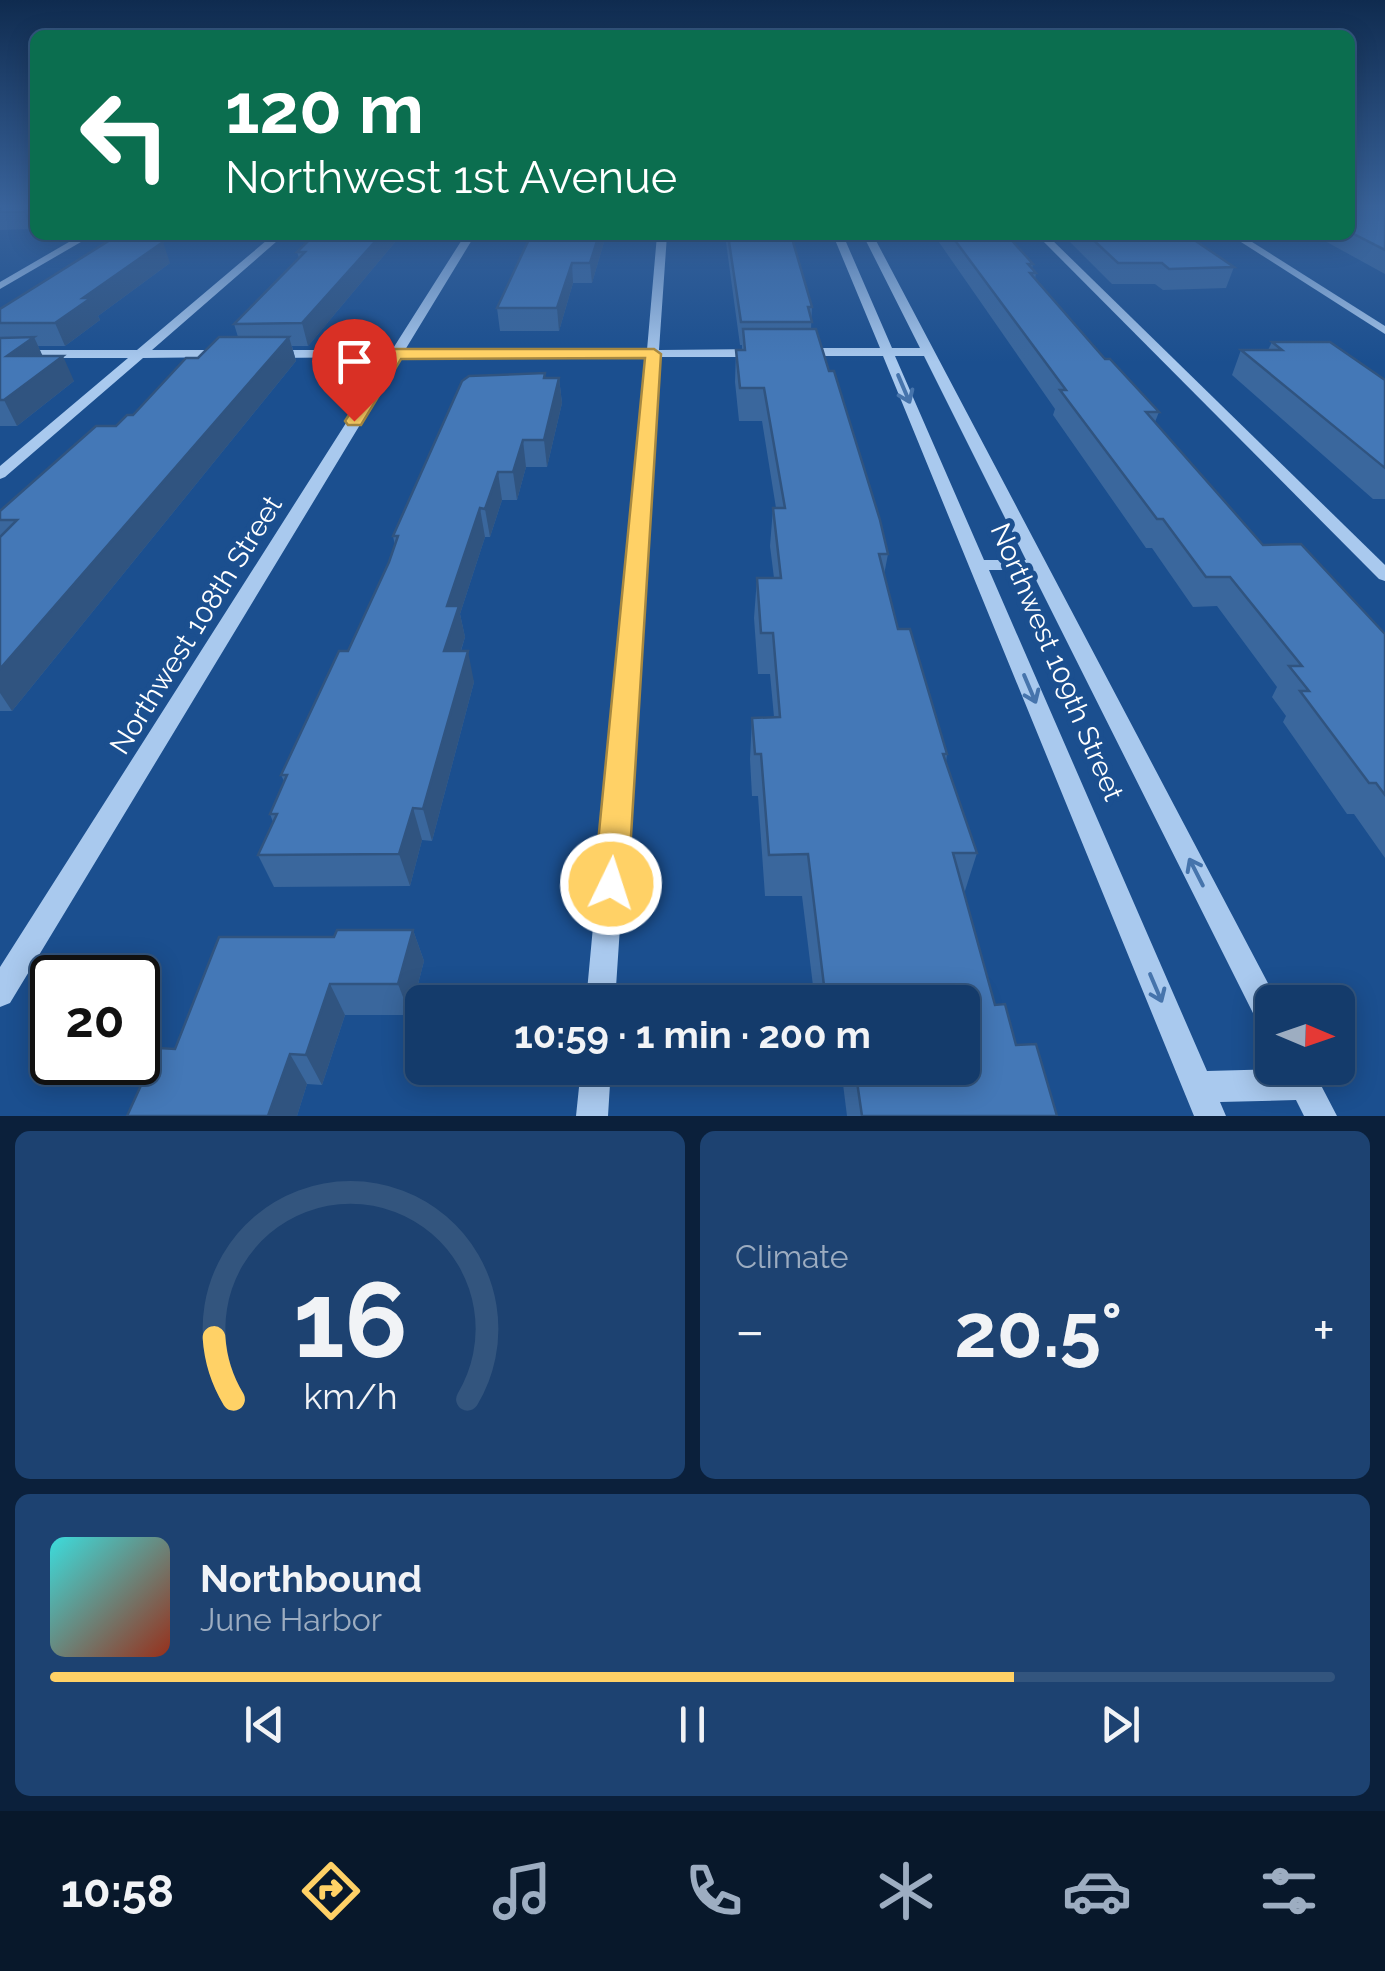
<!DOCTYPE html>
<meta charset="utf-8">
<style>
:root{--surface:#143b6b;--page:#1d4271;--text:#f1f3f6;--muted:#9dadc1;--line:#33557e;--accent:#ffd166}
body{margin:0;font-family:Raleway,sans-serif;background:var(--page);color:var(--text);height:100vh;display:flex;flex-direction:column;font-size:38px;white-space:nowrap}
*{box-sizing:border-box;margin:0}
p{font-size:32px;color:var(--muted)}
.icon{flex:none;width:55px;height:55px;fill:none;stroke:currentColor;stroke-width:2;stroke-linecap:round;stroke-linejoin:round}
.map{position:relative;height:1116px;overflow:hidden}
.sheet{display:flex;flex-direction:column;gap:15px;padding:15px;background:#0b203b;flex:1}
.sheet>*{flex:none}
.banner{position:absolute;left:30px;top:30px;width:1325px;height:210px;border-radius:15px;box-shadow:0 5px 25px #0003,0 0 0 2px var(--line);background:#0b6e4f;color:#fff;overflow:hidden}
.needle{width:65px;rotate:92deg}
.tools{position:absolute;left:1255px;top:985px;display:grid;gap:20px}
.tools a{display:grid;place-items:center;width:100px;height:100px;border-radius:15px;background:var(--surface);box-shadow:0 5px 25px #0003,0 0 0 2px var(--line);font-size:50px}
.speed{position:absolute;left:30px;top:955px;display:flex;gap:20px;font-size:50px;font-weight:700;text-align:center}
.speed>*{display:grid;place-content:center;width:130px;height:130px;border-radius:50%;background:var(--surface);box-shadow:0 5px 25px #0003,0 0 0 2px var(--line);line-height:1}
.speed .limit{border:5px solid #111;border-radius:15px;background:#fff;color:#111}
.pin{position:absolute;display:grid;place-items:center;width:85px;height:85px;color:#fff;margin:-102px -42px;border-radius:50% 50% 50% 0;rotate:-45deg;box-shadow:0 0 10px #0007}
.pin .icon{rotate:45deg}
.me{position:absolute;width:110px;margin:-55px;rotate:4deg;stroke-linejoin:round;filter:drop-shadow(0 0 8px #0008)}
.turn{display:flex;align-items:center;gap:35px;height:210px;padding:0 30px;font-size:45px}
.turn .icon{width:130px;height:130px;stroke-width:2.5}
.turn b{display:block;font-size:70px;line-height:85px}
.big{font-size:75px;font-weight:700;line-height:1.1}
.sheet .card{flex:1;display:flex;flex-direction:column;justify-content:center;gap:15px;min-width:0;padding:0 35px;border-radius:15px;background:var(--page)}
.sheet .dial{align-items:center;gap:0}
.dial svg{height:260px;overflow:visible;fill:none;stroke:var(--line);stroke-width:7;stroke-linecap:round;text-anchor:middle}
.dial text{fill:var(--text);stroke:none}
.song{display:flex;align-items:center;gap:30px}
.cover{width:120px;height:120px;border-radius:15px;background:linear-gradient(135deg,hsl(180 70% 55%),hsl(10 70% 35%))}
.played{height:10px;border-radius:5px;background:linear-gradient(90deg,var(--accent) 75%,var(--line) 75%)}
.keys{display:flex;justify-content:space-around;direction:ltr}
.heat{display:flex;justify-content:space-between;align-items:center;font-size:55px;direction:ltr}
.sheet .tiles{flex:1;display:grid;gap:15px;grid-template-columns:1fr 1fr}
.card:last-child{grid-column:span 2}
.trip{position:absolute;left:405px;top:985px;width:575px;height:100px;border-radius:15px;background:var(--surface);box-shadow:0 5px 25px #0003,0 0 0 2px var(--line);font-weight:700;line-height:100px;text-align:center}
.dock{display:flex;height:160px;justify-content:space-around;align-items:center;background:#08182b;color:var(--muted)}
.dock .icon{width:70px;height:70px}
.dock .active{color:var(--accent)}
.dock b{font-size:45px;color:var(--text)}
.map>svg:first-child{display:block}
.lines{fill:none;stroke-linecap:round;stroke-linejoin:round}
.minor{fill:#a9c9ee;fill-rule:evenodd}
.wall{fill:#3a679d}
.shaded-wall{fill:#305480}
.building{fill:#4478b7;stroke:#305480;stroke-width:2.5}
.oneway{stroke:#4674ac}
.route{fill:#ffd166;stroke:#a68842;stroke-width:2.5}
.labels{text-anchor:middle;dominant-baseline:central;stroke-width:10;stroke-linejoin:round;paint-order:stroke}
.street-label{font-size:28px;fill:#fff;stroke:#1b4f8f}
</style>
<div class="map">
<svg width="1385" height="1116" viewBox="0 0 1385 1116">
<rect width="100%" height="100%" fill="#1b4f8f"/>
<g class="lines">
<!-- minor -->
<g class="minor">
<path d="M 81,235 L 93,235 L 0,289 L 0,282 Z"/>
<path d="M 273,235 L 284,235 L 152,350 L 224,350 L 228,351 L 228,357 L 143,358 L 5,477 L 0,479 L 0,466 L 128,358 L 0,358 L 0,350 L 137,350 Z"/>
<path d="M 465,235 L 475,235 L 405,350 L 647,350 L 657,235 L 667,235 L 659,350 L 759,349 L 765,353 L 759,357 L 658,357 L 615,1002 L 586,1002 L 646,357 L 401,357 L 10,1003 L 0,1007 L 0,967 L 388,357 L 270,358 L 264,354 L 270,350 L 392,350 Z"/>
<path d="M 833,235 L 843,235 L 892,348 L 920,348 L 863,235 L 873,235 L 1278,1002 L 1272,1002 L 1272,1036 L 1262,1031 L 1031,570 L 989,570 L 1207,1071 L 1312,1068 L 1337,1116 L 1304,1116 L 1296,1100 L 1220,1102 L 1226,1116 L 1194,1116 L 883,356 L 800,356 L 794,352 L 800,348 L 880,348 ZM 895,356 L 924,356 L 1026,560 L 984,560 Z"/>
<path d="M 1037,235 L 1047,235 L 1385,565 L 1385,581 L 1379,579 Z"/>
<path d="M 1230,235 L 1241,235 L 1385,326 L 1385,334 Z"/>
<path d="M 581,1068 L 611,1068 L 608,1116 L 576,1116 Z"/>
</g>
</g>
<!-- wall -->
<g class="wall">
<path d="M 0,205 L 35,205 L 32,229 L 0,230 Z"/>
<path d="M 1350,205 L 1385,205 L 1385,274 L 1314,235 L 1350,235 Z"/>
<path d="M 314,235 L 401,235 L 308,346 L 292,346 L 296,361 L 12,711 L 0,711 L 0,511 L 133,415 L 198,358 L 238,337 L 234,324 L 299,258 L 297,252 Z"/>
<path d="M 531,235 L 606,235 L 592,283 L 573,283 L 559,331 L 500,331 L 497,308 Z"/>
<path d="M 725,235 L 791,235 L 812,307 L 811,329 L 829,371 L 888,554 L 884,575 L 898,629 L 947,754 L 946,762 L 977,853 L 964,894 L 995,1005 L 1057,1116 L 847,1116 L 841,1068 L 962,1068 L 962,1002 L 815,1002 L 802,896 L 765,896 L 758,796 L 752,796 L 750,759 L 752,718 L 774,717 L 770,674 L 758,674 L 754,618 L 757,578 L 774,578 L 770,546 L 773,508 L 776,508 L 762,421 L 739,421 L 735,382 L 736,350 L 742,350 L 742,345 L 740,345 Z"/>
<path d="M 934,235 L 1007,235 L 1033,264 L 1032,269 L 1036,273 L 1035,279 L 1105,359 L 1159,412 L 1155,422 L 1263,545 L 1385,634 L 1385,858 L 1354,814 L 1347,814 L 1283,722 L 1286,716 L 1272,697 L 1277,687 L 1217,606 L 1193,607 L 1152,548 L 1146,548 L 1053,415 L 1055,409 Z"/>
<path d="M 1063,235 L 1187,235 L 1234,267 L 1226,288 L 1163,290 L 1155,284 L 1112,284 Z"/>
<path d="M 170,263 L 98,316 L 100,320 L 65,346 L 38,346 L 42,356 L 74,381 L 17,426 L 0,426 L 0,309 Z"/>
<path d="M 1272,342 L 1385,380 L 1385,499 L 1373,499 L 1232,375 L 1241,350 L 1268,350 Z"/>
<path d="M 546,378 L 559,378 L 562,403 L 547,467 L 526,467 L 517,500 L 502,500 L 490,537 L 485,537 L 460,614 L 465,637 L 461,651 L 474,682 L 432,841 L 422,840 L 410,886 L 274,887 L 258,855 L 273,822 L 270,814 L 284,781 L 281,775 L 348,651 L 389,562 L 395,546 L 393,536 Z"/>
<path d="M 413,930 L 424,961 L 410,1015 L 345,1015 L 322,1085 L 307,1084 L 297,1116 L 127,1116 L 175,1049 L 334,937 Z"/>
</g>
<!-- shaded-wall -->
<g class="shaded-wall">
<path d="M 35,207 L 35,228 L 32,229 L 24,212 Z"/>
<path d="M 381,235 L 401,235 L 308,346 L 302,323 Z"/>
<path d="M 599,235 L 606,235 L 592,283 L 590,263 Z"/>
<path d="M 163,242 L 170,263 L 98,316 L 100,320 L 65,346 L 55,323 L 83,298 Z"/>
<path d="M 572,263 L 573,283 L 559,331 L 557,308 Z"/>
<path d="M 34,337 L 45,361 L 7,356 Z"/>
<path d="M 289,337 L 296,361 L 12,711 L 0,693 L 0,669 Z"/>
<path d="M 63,356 L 74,381 L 17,426 L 4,400 Z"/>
<path d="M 559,378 L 562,403 L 547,467 L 544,440 Z"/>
<path d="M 523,440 L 526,467 L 517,500 L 513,472 Z"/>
<path d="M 498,472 L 502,500 L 490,537 L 485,509 Z"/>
<path d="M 480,508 L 485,537 L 460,614 L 465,637 L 451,682 L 444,651 L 447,606 Z"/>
<path d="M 468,651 L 474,682 L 432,841 L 423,809 Z"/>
<path d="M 413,808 L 422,840 L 410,886 L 399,854 Z"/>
<path d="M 413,930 L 424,961 L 410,1015 L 398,984 Z"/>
<path d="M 330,984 L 345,1015 L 322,1085 L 306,1055 Z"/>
<path d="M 290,1054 L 307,1084 L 297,1116 L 268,1116 Z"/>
</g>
<!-- building -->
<g class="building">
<path d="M 0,205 L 35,205 L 35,207 L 24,212 L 0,212 Z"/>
<path d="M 1350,205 L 1385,205 L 1385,250 L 1350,232 Z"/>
<path d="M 118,235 L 158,235 L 163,242 L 83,298 L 91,298 L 55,323 L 0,323 L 0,309 Z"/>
<path d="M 314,235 L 381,235 L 302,323 L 234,324 L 305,252 L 297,252 Z"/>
<path d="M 531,235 L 599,235 L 590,263 L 572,263 L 557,308 L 497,308 Z"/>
<path d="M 728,235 L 791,235 L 812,307 L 808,307 L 812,322 L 741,322 Z"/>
<path d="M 951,235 L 1007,235 L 1033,264 L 1028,264 L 1036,273 L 1030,273 L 1105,359 L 1110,359 L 1159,412 L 1146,412 L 1263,545 L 1301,544 L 1385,634 L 1385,795 L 1376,783 L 1369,783 L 1300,691 L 1309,691 L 1289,666 L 1302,666 L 1230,577 L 1206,577 L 1163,519 L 1157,519 L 1060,390 L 1066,390 Z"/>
<path d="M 1088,235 L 1187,235 L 1234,267 L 1169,269 L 1162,263 L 1118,263 Z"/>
<path d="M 743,329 L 816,329 L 829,371 L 834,371 L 880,520 L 888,554 L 879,554 L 898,629 L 910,629 L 947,754 L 943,754 L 977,853 L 953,853 L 995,1005 L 1005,1004 L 1016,1045 L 1036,1044 L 1057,1116 L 862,1116 L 855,1068 L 962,1068 L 962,1002 L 826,1002 L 808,854 L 769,855 L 761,754 L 755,754 L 752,718 L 780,717 L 773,633 L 761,633 L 757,578 L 781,578 L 773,508 L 785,508 L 764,388 L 740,388 L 736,350 L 745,350 Z"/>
<path d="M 34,337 L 7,356 L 63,356 L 4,400 L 0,400 L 0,338 Z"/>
<path d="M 219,337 L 289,337 L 0,669 L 0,537 L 17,520 L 0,520 L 0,511 L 96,426 L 116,426 L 127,415 L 133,415 L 186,358 L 198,358 Z"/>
<path d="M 1272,342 L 1330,342 L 1385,380 L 1385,468 L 1241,350 L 1282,350 Z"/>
<path d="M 545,373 L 544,378 L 559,378 L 544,440 L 523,440 L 513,472 L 498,472 L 485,509 L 480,508 L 447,606 L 459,606 L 444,651 L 468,651 L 423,809 L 413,808 L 399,854 L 258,855 L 277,814 L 270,814 L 287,775 L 281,775 L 339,651 L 348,651 L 389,562 L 398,536 L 393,536 L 462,381 L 469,376 Z"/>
<path d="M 337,930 L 413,930 L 398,984 L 330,984 L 306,1055 L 290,1054 L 268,1116 L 127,1116 L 158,1048 L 175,1049 L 219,937 L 334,937 Z"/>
</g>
<!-- one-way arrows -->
<defs><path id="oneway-shaft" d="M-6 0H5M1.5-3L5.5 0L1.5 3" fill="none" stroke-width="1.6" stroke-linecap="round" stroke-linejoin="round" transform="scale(2.5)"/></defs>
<g class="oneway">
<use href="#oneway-shaft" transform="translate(904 389) rotate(67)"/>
<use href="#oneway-shaft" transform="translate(1030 689) rotate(67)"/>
<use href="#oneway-shaft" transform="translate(1196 872) rotate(-117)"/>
<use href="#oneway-shaft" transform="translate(1156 988) rotate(67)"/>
</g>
<!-- sky -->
<linearGradient id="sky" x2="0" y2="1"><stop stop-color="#0f2b4f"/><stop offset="0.57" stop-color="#39639b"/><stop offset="1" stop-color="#39639b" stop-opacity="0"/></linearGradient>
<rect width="1385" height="362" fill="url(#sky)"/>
<!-- route -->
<path class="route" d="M 396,349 L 654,349 L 661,354 L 628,884 L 623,895 L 611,899 L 599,895 L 594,884 L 645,358 L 401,359 L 361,425 L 348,425 L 345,421 L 391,350 Z"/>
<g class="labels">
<!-- street labels -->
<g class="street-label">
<text transform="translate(196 625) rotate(-58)">Northwest 108th Street</text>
<text transform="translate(1057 662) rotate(67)">Northwest 109th Street</text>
</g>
</g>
</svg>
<div class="tools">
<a><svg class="needle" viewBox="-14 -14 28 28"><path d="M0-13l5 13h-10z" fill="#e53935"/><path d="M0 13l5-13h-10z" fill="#9dadc1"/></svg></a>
</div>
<div class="speed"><div class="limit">20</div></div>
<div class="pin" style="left:354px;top:421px;background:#d93025"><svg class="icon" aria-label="arrive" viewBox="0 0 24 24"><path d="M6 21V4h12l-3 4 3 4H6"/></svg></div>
<svg class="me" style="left:611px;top:884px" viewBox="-20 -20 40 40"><circle r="17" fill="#ffd166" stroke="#fff" stroke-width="3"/><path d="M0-11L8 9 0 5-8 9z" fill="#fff"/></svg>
<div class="trip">10:59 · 1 min · 200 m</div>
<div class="banner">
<div class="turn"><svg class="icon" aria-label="left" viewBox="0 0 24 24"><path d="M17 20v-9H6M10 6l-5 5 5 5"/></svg><div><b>120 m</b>Northwest 1st Avenue</div></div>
</div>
</div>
<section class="sheet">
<div class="tiles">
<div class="card dial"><svg viewBox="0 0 100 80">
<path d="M14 69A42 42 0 1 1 86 69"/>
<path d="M14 69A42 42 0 0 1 8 50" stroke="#ffd166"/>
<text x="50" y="56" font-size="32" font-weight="700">16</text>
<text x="50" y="72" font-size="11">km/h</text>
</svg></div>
<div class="card"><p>Climate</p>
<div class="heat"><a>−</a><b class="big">20.5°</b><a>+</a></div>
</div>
<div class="card">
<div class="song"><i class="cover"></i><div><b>Northbound</b><p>June Harbor</p></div></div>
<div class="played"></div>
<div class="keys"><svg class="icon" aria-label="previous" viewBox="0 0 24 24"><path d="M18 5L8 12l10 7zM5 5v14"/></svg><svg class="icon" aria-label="pause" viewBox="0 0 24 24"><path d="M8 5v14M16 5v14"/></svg><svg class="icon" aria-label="next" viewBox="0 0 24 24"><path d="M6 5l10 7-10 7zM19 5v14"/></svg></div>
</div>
</div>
</section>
<nav class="dock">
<b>10:58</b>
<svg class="icon active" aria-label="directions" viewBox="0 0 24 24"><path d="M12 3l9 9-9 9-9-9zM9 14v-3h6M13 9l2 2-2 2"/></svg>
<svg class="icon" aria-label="music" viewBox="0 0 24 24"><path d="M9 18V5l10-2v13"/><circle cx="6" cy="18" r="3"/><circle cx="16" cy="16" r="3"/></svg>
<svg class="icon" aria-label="phone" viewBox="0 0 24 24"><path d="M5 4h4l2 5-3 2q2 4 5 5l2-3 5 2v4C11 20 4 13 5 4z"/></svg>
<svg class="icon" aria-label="climate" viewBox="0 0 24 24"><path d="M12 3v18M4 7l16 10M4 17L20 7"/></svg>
<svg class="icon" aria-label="car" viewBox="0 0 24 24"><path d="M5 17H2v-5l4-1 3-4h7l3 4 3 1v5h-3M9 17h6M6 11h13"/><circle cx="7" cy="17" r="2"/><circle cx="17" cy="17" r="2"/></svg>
<svg class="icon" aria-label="filters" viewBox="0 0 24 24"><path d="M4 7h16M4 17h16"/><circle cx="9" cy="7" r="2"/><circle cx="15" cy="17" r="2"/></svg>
</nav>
